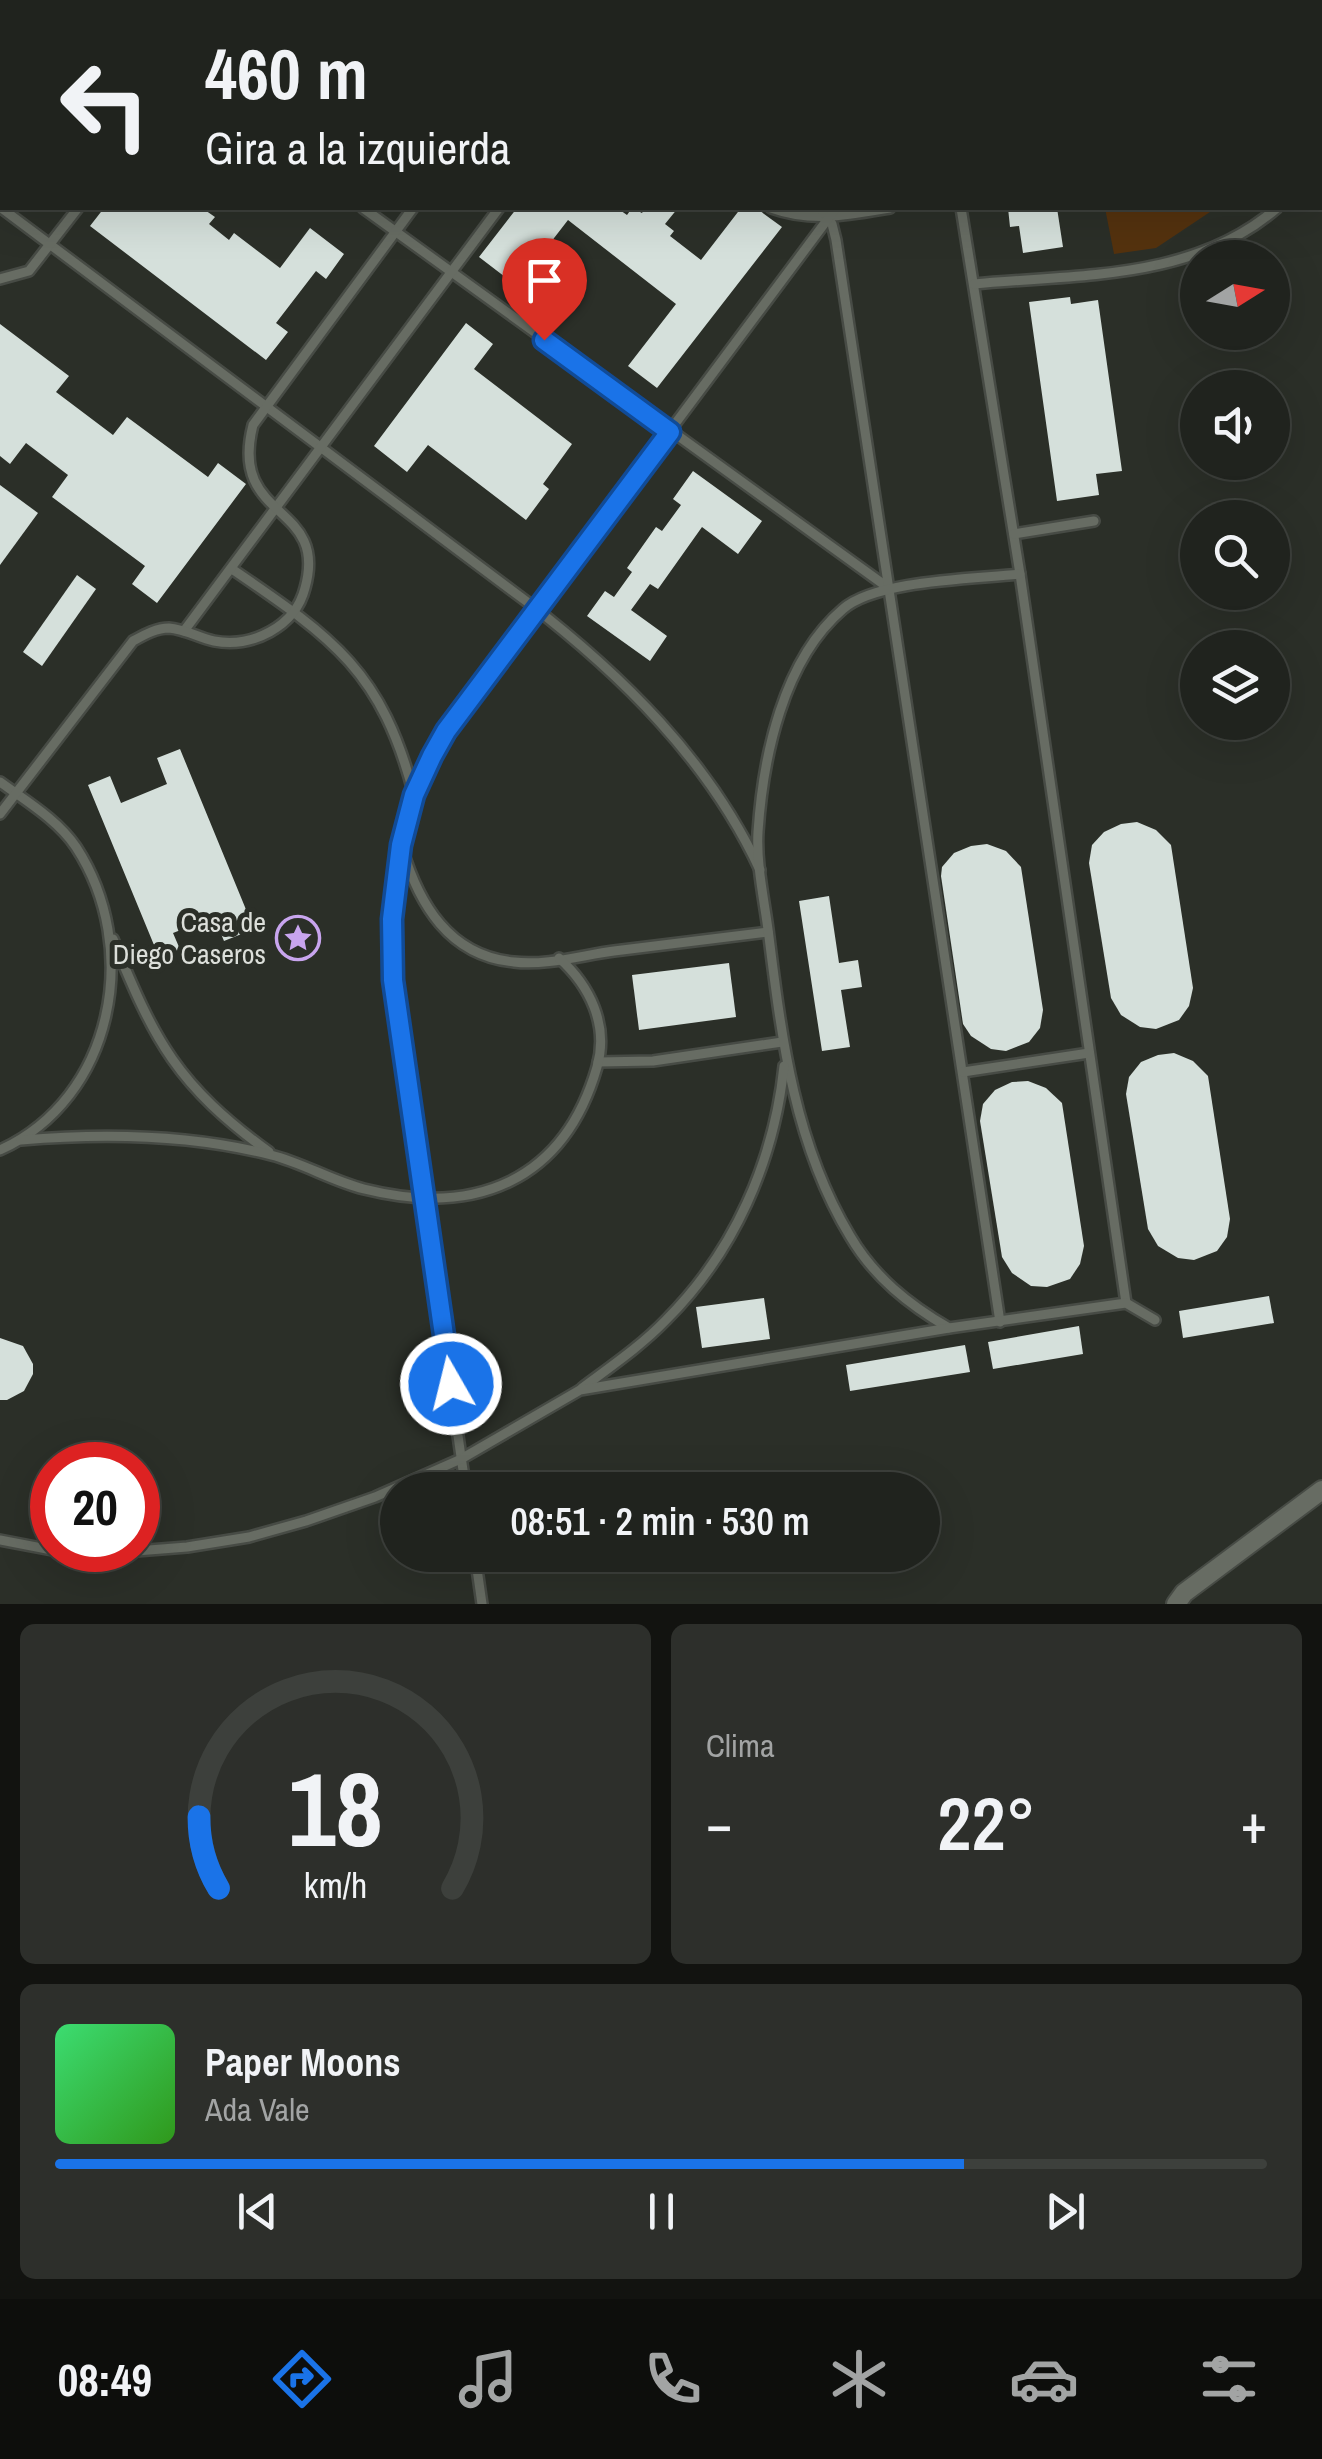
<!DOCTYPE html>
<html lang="es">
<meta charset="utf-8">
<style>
:root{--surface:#20231e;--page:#2d2f2b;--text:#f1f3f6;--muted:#a2a4a4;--line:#3d403c;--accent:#1a73e8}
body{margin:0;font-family:"Archivo Narrow",sans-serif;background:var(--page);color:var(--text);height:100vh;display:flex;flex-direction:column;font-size:38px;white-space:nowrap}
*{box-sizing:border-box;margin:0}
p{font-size:32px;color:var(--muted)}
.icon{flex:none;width:55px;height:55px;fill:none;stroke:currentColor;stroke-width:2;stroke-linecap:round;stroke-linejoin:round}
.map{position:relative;height:1604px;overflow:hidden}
.sheet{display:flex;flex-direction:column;gap:20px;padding:20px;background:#121310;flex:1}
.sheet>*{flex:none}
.hud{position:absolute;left:0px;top:0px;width:1322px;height:210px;box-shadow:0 10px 40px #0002,0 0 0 2px var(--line);background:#20231e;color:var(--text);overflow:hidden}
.needle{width:65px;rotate:79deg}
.tools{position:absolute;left:1180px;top:240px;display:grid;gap:20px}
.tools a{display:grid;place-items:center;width:110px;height:110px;border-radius:50%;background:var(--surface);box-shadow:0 10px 40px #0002,0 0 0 2px var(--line);font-size:50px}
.speed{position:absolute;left:30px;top:1442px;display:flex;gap:20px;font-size:50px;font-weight:700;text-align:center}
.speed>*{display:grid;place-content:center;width:130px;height:130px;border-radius:50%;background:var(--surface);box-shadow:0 10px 40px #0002,0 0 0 2px var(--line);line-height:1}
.speed .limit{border:15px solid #d22;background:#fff;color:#111}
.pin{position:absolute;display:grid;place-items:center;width:85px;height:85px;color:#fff;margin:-102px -42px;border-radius:50% 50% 50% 0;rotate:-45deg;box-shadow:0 0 10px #0007}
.pin .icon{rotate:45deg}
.me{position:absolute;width:110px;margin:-55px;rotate:352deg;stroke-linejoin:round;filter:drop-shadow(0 0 8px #0008)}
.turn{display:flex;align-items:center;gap:35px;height:210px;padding:0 40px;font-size:45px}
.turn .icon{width:130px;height:130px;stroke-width:2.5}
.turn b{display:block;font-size:70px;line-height:85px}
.big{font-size:75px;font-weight:600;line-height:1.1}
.sheet .tile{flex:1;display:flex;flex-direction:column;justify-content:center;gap:15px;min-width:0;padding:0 35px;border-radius:15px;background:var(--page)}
.sheet .dial{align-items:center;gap:0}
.dial svg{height:260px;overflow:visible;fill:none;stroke:var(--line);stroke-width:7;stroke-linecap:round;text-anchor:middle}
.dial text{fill:var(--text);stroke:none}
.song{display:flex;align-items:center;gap:30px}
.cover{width:120px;height:120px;border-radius:15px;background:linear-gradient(135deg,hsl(140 70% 55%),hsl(110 70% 35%))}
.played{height:10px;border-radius:5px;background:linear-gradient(90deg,var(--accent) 75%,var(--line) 75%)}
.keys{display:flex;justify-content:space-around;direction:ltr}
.heat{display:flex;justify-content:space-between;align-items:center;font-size:55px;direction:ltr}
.sheet .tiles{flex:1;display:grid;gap:20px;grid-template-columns:1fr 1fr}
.tile:last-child{grid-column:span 2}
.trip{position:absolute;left:380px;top:1472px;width:560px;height:100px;border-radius:50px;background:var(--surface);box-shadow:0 10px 40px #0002,0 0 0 2px var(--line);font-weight:600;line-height:100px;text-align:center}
.tab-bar{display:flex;height:160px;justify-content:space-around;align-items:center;background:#0d0e0c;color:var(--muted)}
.tab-bar .icon{width:70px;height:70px}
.tab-bar .current{color:var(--accent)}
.tab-bar b{font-size:45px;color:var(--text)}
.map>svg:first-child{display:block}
.green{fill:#54320e}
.building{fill:#d5e0db}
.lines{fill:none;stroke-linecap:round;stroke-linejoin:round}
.lane-casing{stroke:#474b45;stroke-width:14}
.street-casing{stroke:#474b45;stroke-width:22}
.lane{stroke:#676c63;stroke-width:9}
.street{stroke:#676c63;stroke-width:18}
.route-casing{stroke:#114b97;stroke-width:25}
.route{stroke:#1a73e8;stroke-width:18}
.labels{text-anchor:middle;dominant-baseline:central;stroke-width:10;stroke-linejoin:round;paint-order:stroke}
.poi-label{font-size:28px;fill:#dcdfda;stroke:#2b2f28;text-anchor:end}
</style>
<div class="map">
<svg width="1322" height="1604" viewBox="0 0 1322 1604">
<rect width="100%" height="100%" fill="#2b2f28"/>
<!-- green -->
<g class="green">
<path d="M 1055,0 L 1322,0 L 1320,11 L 1320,2 Z"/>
<path d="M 1105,208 L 1216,208 L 1156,248 L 1114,254 Z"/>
</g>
<!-- building -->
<g class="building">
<path d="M 104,208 L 202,208 L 215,217 L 209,224 L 229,240 L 234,233 L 280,268 L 310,228 L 344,254 L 326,279 L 316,271 L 276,323 L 288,332 L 266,360 L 90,226 Z"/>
<path d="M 517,208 L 617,208 L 627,215 L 632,208 L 642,213 L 645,208 L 678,208 L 665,224 L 674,231 L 670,236 L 701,260 L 741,208 L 756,208 L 782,227 L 657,388 L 628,366 L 676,304 L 568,220 L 517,286 L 479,257 Z"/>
<path d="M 1008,208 L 1057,208 L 1063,247 L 1023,253 L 1019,226 L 1010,227 Z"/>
<path d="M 1070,297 L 1071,304 L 1098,300 L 1122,471 L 1096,474 L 1099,495 L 1057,501 L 1029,302 Z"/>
<path d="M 466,323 L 493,344 L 474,369 L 572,444 L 543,484 L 549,489 L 526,520 L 428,445 L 407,472 L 374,446 Z"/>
<path d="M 0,324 L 69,376 L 56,392 L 113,435 L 127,417 L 208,477 L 218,463 L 246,484 L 157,603 L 132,584 L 145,566 L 52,497 L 68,475 L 26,443 L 10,464 L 0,456 Z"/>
<path d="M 693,471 L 762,521 L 738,554 L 702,527 L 658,589 L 650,584 L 631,610 L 667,636 L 650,661 L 587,616 L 605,591 L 614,597 L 632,572 L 627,568 L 656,527 L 662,531 L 681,505 L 673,499 Z"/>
<path d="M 0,485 L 38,513 L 0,565 Z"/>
<path d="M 77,575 L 96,589 L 42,666 L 23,652 Z"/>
<path d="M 180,749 L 254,929 L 224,941 L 214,917 L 173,933 L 182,954 L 161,962 L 88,785 L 110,776 L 121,803 L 167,784 L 157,758 Z"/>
<path d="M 1137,822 L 1156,830 L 1171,845 L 1193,988 L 1189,1006 L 1179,1020 L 1156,1029 L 1140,1027 L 1121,1015 L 1111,998 L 1089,863 L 1092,845 L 1104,832 L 1121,824 Z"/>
<path d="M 987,844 L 1006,851 L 1021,867 L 1043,1010 L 1040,1028 L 1029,1042 L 1006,1051 L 991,1049 L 971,1036 L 963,1024 L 941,876 L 942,867 L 954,853 L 971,846 Z"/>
<path d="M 829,896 L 839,963 L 858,960 L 862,987 L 841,990 L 850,1047 L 822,1051 L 799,901 Z"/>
<path d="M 729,963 L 736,1017 L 639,1030 L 632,975 Z"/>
<path d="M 1174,1053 L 1193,1061 L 1208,1076 L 1230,1219 L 1227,1237 L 1217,1251 L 1194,1260 L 1178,1258 L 1158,1246 L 1148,1229 L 1126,1094 L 1129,1077 L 1141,1062 L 1158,1055 Z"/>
<path d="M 1028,1081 L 1046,1088 L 1062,1103 L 1084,1246 L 1080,1264 L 1070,1279 L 1047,1287 L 1031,1286 L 1012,1273 L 1002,1257 L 980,1121 L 983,1104 L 995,1090 L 1012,1082 Z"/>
<path d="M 1269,1296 L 1274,1323 L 1183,1338 L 1179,1311 Z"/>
<path d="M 764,1298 L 770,1339 L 702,1348 L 696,1307 Z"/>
<path d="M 1079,1326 L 1083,1354 L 993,1369 L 988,1342 Z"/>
<path d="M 0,1338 L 23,1346 L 33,1364 L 33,1374 L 24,1391 L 7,1400 L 0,1400 Z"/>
<path d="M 965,1345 L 970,1372 L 850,1391 L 846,1365 Z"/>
</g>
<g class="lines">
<defs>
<g id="lane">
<path d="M 87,0 L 90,2"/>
<path d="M 547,0 L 550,2"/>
<path d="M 927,0 L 928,2"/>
<path d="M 142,2 L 144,0"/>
<path d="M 228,2 L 230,0"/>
<path d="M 564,2 L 566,0"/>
<path d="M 650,2 L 651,0"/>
<path d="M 1320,169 L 1322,168"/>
<path d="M 0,196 L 2,193"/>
<path d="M 0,207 L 526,601 C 621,674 709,760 760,870"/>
<path d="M 363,208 L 890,589"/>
<path d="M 771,208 C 812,223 849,215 890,208"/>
<path d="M 820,208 L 832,224 L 836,240 L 1000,1322"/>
<path d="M 961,208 L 1020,574 L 1126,1303"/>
<path d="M 0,279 L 29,271 L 78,208"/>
<path d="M 974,284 C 1078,274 1193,281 1277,208"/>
<path d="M 1014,534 L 1094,521"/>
<path d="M 232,569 C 333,638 382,671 414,795"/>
<path d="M 184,631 L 499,208"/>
<path d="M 0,782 C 26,801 58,820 76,847 C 142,948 114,1098 0,1150"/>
<path d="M 0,814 L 133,641 C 144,635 156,628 169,628 C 185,629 199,638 214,641 C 252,648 295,627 305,588 C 329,502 228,522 253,425 L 413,208"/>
<path d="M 402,848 C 419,904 449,956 514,962 C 546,966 583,955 614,951 C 666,945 717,938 768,932"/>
<path d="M 113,939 C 155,1042 177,1085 269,1152"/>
<path d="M 598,1062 L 653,1061 L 782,1042"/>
<path d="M 963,1072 L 1089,1053"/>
<path d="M 21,1140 C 104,1133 190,1134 271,1155 C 303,1163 332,1181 364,1189 C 476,1217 564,1181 597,1067 C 609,1025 590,986 559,958"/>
<path d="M 949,1328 C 909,1305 874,1277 850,1236 C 795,1145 782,1041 769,937 C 765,903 756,866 758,832 C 763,757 783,660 843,609 C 876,580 975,579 1020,574"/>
<path d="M 582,1388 C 610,1367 641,1346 666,1320 C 734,1252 774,1162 784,1066"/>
<path d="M 466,1490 C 451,1392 439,1295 425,1197 C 402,1036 359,881 446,731 L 836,208"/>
<path d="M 0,1540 L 52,1550"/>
<path d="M 55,1550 L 111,1553 L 187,1547 L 249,1537 L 306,1521 L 375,1497 L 461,1459 L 580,1390 L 949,1328 L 1126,1303 L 1155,1320"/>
<path d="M 475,1555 L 482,1604"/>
</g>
<path id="street" d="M 1176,1604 L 1184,1593 L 1322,1490"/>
</defs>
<!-- lane casing -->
<use href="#lane" class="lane-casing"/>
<!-- street casing -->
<use href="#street" class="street-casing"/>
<!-- lane -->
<use href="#lane" class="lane"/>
<!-- street -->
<use href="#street" class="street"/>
</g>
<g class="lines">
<defs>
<path id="route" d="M 451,1384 L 393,980 L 392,919 L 401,845 L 414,795 L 432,756 L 446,731 L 670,432 L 544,340"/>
</defs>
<!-- route casing -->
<use href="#route" class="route-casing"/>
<!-- route -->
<use href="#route" class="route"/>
</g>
<!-- icons -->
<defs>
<symbol id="sight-ring" viewBox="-11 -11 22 22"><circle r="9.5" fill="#2b2f28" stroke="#c8a5ee" stroke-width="1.5"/><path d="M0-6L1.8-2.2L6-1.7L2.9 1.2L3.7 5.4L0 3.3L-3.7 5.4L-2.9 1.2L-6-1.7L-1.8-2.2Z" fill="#c8a5ee"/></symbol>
</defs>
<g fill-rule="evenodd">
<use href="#sight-ring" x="273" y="913" width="50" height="50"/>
</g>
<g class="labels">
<!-- poi labels -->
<g class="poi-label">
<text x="266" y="922">Casa de<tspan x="266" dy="32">Diego Caseros</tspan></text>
</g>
</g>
</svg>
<div class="tools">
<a><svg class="needle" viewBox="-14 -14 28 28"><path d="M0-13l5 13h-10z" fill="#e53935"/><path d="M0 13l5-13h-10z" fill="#a2a4a4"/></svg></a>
<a><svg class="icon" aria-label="sound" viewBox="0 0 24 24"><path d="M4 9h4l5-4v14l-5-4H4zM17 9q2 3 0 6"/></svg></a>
<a><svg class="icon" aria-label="search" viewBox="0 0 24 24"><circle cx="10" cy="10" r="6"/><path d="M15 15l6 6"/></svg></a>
<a><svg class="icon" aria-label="layers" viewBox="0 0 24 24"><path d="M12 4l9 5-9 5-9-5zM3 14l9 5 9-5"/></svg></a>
</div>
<div class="speed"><div class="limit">20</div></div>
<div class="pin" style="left:544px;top:340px;background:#d93025"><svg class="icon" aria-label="arrive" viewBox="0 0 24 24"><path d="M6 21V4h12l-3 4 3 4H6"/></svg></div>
<svg class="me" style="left:451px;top:1384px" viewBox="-20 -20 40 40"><circle r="17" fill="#1a73e8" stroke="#fff" stroke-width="3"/><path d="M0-11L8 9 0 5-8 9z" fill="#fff"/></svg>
<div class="trip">08:51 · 2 min · 530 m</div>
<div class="hud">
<div class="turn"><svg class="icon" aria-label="left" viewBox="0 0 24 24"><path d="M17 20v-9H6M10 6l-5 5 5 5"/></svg><div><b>460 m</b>Gira a la izquierda</div></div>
</div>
</div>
<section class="sheet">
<div class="tiles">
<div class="tile dial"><svg viewBox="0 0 100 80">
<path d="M14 69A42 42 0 1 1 86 69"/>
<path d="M14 69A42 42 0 0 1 8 47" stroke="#1a73e8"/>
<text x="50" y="56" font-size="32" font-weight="700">18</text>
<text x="50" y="72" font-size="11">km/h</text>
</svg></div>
<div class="tile"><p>Clima</p>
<div class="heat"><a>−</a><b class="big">22°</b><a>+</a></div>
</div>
<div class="tile">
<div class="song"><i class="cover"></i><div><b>Paper Moons</b><p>Ada Vale</p></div></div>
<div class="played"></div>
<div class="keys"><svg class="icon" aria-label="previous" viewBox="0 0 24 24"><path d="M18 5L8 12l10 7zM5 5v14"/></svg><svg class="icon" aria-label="pause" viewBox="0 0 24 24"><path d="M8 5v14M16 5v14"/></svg><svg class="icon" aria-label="next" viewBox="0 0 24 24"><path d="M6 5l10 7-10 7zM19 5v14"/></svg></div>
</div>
</div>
</section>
<nav class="tab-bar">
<b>08:49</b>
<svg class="icon current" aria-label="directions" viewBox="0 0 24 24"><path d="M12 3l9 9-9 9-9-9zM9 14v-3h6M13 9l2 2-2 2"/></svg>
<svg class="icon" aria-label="music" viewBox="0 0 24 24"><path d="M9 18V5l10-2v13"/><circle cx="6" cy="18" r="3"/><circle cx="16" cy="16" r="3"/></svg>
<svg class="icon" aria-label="phone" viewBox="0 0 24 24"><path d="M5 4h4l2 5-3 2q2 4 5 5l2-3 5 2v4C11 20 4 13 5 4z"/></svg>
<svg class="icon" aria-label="climate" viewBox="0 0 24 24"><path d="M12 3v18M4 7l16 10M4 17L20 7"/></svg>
<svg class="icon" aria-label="car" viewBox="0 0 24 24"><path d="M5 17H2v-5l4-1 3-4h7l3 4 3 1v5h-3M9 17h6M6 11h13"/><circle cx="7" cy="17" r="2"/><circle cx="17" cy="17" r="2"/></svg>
<svg class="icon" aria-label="filters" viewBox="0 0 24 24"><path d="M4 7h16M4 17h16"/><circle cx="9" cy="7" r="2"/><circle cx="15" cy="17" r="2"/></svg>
</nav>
